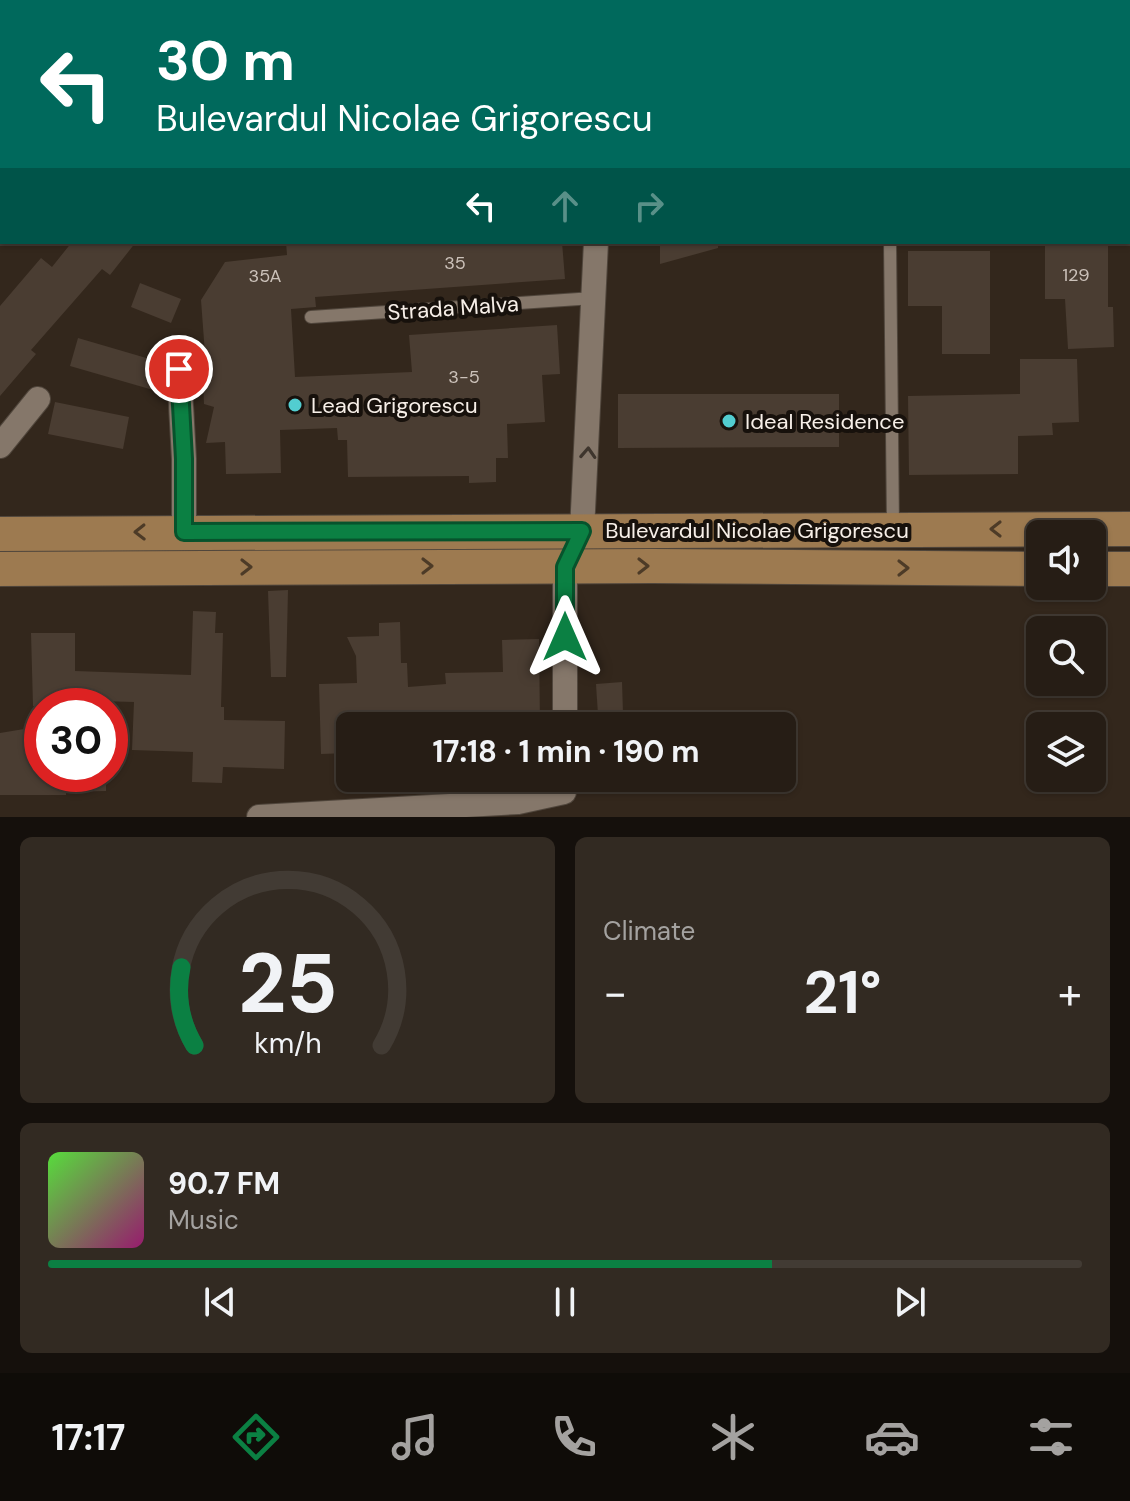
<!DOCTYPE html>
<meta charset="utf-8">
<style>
:root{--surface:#261d15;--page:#322a22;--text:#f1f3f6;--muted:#a4a2a0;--line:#423b34;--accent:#0b8043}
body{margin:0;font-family:"DM Sans",sans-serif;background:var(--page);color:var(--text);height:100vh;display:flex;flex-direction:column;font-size:30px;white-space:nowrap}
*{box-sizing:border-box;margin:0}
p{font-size:26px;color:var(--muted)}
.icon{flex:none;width:44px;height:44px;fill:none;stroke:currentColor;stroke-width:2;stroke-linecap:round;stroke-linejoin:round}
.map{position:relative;height:817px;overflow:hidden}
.drawer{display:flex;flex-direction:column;gap:20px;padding:20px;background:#15100c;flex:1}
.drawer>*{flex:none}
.guide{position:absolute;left:0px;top:0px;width:1130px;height:244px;box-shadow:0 2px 6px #0004,0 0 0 2px var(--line);background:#00695c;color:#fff;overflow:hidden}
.buttons{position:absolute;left:1026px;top:520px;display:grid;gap:16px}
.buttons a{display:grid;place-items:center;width:80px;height:80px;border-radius:12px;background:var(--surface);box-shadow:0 2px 6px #0004,0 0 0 2px var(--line);font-size:40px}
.speed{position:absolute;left:24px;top:688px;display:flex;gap:16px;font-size:40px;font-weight:700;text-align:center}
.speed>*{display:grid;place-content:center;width:104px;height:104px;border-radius:50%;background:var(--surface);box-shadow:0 2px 6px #0004,0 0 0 2px var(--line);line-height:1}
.speed .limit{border:12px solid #d22;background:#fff;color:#111}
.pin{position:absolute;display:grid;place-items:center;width:68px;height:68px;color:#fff;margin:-34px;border:4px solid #fff;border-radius:50%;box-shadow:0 2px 8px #0007}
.me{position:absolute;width:88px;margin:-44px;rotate:0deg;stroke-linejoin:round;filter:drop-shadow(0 0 6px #0008)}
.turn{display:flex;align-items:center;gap:28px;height:168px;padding:0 24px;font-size:36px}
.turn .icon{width:104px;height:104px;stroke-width:2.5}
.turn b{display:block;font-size:56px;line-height:68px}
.lanes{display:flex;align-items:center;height:76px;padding:0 24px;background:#0003;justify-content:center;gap:40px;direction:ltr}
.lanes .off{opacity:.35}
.big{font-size:60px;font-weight:700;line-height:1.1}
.drawer .tile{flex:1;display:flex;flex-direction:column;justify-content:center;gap:12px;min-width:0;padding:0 28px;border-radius:12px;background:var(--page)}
.drawer .dial{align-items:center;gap:0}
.dial svg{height:208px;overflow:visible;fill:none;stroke:var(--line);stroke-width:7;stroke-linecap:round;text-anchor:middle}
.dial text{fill:var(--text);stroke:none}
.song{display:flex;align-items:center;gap:24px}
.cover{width:96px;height:96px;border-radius:12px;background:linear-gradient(135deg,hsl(110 70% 55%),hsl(320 70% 35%))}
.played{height:8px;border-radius:4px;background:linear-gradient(90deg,var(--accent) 70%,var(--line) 70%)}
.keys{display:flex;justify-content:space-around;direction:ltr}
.heat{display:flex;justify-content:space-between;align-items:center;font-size:44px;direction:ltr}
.drawer .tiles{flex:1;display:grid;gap:20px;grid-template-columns:1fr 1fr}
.tile:last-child{grid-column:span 2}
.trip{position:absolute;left:336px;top:712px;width:460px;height:80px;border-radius:12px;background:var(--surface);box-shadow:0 2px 6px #0004,0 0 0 2px var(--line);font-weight:700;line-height:80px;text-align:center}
.menu{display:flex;height:128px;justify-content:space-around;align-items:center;background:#0f0c08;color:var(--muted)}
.menu .icon{width:56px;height:56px}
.menu .selected{color:var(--accent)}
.menu b{font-size:36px;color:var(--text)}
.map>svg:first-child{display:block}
.building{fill:#4a3d32}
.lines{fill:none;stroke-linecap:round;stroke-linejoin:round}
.lane-casing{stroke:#50463c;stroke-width:14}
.street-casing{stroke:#50463c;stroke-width:26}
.secondary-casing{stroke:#50463c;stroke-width:36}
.lane{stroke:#85776a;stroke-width:12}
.street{stroke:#85776a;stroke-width:24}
.secondary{stroke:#9d7a50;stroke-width:34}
.oneway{stroke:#3e352d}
.oneway2{stroke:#4d3b27}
.route-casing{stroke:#07532c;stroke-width:20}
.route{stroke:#0b8043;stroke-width:14}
.poi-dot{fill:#52cdd0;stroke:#17110c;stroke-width:3}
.labels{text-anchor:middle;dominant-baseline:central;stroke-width:8;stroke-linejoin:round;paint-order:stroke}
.number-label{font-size:18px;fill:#ccc2ba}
.street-label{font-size:22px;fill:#f7efe8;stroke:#17110c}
.poi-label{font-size:22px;fill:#f7efe8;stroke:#17110c;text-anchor:start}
</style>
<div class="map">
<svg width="1130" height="817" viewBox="0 0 1130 817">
<rect width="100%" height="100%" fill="#33271c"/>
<!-- building -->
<g class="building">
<path d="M 72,242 L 136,242 L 110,275 L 102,269 L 31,350 L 36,354 L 0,396 L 0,306 L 41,258 L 52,267 Z"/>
<path d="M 286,242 L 360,242 L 360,245 L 404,242 L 562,242 L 565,279 L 315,297 L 316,307 L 291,309 L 295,377 L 412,372 L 409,335 L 557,325 L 560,374 L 542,375 L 545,422 L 507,424 L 508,458 L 496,458 L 496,482 L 469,483 L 469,476 L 348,477 L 347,440 L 338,440 L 337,428 L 280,430 L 281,473 L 226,474 L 225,442 L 206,443 L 214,407 L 204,404 L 203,380 L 207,381 L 201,300 L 225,262 L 287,255 Z"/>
<path d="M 660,242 L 718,242 L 718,248 L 660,264 Z"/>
<path d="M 1045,242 L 1108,242 L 1108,307 L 1113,307 L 1114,347 L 1068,349 L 1065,299 L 1045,299 Z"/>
<path d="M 908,251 L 990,251 L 990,354 L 942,354 L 942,306 L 908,306 Z"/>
<path d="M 140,283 L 181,299 L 171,323 L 131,307 Z"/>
<path d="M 78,338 L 160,362 L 158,368 L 164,369 L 164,375 L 160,392 L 70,366 Z"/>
<path d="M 1020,359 L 1077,359 L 1079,422 L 1052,423 L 1053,435 L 1018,436 L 1018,474 L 909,475 L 908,396 L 1020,394 Z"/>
<path d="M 618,394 L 839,394 L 839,447 L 618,448 Z"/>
<path d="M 55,402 L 129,417 L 123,449 L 48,434 Z"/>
<path d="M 288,590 L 286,677 L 271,677 L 268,591 Z"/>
<path d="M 193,611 L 216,612 L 215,633 L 223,633 L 221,707 L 224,707 L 224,720 L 285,721 L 284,769 L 223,767 L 222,783 L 192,782 L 193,752 L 132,750 L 134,702 L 65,700 L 65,706 L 33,706 L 31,633 L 75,633 L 75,671 L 191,675 Z"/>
<path d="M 400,622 L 401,663 L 407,663 L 408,687 L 446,684 L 445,673 L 503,672 L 502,640 L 539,639 L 540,726 L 504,726 L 504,723 L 348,726 L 349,753 L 321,754 L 319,684 L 357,683 L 356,656 L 347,637 L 379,636 L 379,623 Z"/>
<path d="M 622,682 L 623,714 L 598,715 L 596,684 Z"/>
<path d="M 42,726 L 42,774 L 106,774 L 106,791 L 66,792 L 66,795 L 0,795 L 0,733 Z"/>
</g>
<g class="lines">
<defs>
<g id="lane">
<path d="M 867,0 L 868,2"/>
<path d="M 890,242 L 893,527"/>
<path d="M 311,317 L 594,298"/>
</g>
<g id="street">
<path d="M 193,2 L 194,0"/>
<path d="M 617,2 L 629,0"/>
<path d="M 0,220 L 2,218"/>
<path d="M 179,369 L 184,459 L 184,532"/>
<path d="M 0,446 L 38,399"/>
<path d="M 582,531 L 596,242"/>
<path d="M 565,726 L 565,567"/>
<path d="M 259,817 L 518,802 L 564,792 L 564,778"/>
</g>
<g id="secondary">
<path d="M 0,534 L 1130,529"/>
<path d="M 0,569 L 652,566 L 1040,569"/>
<path d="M 1092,569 L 1130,569"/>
</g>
</defs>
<!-- lane casing -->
<use href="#lane" class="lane-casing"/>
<!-- street casing -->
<use href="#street" class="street-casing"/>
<!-- secondary casing -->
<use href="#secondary" class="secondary-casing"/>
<!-- lane -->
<use href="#lane" class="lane"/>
<!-- street -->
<use href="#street" class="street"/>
<!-- secondary -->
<use href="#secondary" class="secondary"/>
</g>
<!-- one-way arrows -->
<defs><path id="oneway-chevron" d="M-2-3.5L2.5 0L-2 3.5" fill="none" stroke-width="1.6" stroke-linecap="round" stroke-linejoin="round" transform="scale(2)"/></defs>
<use class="oneway" href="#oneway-chevron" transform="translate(588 453) rotate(-87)"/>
<g class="oneway2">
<use href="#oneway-chevron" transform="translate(996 529) rotate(180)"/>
<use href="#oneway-chevron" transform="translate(140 532) rotate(179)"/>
<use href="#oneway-chevron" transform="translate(427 566)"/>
<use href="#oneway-chevron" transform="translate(643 566)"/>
<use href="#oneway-chevron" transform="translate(246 567)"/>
<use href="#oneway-chevron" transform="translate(903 568)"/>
</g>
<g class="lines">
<defs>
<path id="route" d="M 179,369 L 184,459 L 184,532 L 582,531 L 565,567 L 565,637"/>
</defs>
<!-- route casing -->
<use href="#route" class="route-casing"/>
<!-- route -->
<use href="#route" class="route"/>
</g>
<!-- markers -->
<g class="poi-dot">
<circle cx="295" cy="405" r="8"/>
<circle cx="729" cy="421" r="8"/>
</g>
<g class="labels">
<!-- number labels -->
<g class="number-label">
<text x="455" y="263">35</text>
<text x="1076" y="275">129</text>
<text x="265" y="276">35A</text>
<text x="464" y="377">3-5</text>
</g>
<!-- street labels -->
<g class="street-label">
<text transform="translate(453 308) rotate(-4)">Strada Malva</text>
<text x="757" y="530">Bulevardul Nicolae Grigorescu</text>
</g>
<!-- poi labels -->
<g class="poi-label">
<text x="311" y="405">Lead Grigorescu</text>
<text x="745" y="421">Ideal Residence</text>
</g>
</g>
</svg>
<div class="buttons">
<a><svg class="icon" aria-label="sound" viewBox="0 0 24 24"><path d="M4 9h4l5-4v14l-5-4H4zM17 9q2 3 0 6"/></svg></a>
<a><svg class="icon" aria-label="search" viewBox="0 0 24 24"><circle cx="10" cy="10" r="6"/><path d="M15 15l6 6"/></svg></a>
<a><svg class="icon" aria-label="layers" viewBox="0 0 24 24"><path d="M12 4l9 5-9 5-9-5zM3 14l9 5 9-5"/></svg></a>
</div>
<div class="speed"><div class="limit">30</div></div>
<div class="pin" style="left:179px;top:369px;background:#d93025"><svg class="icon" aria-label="arrive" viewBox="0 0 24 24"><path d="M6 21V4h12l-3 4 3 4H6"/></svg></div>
<svg class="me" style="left:565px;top:637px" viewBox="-20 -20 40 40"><path d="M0-17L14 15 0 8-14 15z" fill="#0b8043" stroke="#fff" stroke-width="4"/></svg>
<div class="trip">17:18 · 1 min · 190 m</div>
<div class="guide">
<div class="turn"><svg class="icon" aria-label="left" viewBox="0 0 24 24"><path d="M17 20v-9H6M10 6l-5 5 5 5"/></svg><div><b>30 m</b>Bulevardul Nicolae Grigorescu</div></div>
<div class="lanes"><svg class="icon" aria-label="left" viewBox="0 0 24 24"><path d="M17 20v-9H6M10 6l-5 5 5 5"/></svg><svg class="icon off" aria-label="ahead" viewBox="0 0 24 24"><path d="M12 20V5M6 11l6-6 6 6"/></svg><svg class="icon off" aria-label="right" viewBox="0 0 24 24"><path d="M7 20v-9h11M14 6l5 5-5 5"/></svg></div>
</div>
</div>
<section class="drawer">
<div class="tiles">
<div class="tile dial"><svg viewBox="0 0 100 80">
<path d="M14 69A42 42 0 1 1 86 69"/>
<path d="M14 69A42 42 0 0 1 9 39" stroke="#0b8043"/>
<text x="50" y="56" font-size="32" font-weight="700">25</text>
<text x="50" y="72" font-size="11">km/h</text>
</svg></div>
<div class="tile"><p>Climate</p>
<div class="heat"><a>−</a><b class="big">21°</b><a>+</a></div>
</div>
<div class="tile">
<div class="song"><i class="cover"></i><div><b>90.7 FM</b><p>Music</p></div></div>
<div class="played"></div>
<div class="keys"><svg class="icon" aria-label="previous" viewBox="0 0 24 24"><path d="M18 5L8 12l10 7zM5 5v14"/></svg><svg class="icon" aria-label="pause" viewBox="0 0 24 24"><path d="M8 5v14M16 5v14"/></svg><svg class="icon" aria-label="next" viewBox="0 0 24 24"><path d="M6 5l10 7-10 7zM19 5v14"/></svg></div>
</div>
</div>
</section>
<nav class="menu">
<b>17:17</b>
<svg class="icon selected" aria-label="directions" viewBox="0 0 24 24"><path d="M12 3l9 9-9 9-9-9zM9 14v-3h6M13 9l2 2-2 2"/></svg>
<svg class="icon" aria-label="music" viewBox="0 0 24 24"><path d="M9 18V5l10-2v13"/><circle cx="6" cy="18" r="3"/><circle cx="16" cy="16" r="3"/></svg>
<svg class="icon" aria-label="phone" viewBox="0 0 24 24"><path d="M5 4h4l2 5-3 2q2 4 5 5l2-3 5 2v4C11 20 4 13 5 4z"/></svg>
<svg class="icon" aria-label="climate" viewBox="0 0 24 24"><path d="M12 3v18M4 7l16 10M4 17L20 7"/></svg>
<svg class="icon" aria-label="car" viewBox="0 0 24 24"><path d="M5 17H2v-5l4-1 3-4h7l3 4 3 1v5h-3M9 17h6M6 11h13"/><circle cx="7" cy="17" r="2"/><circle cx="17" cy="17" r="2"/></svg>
<svg class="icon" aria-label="filters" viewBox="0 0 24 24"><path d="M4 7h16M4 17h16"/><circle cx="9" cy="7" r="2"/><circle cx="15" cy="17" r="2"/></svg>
</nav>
